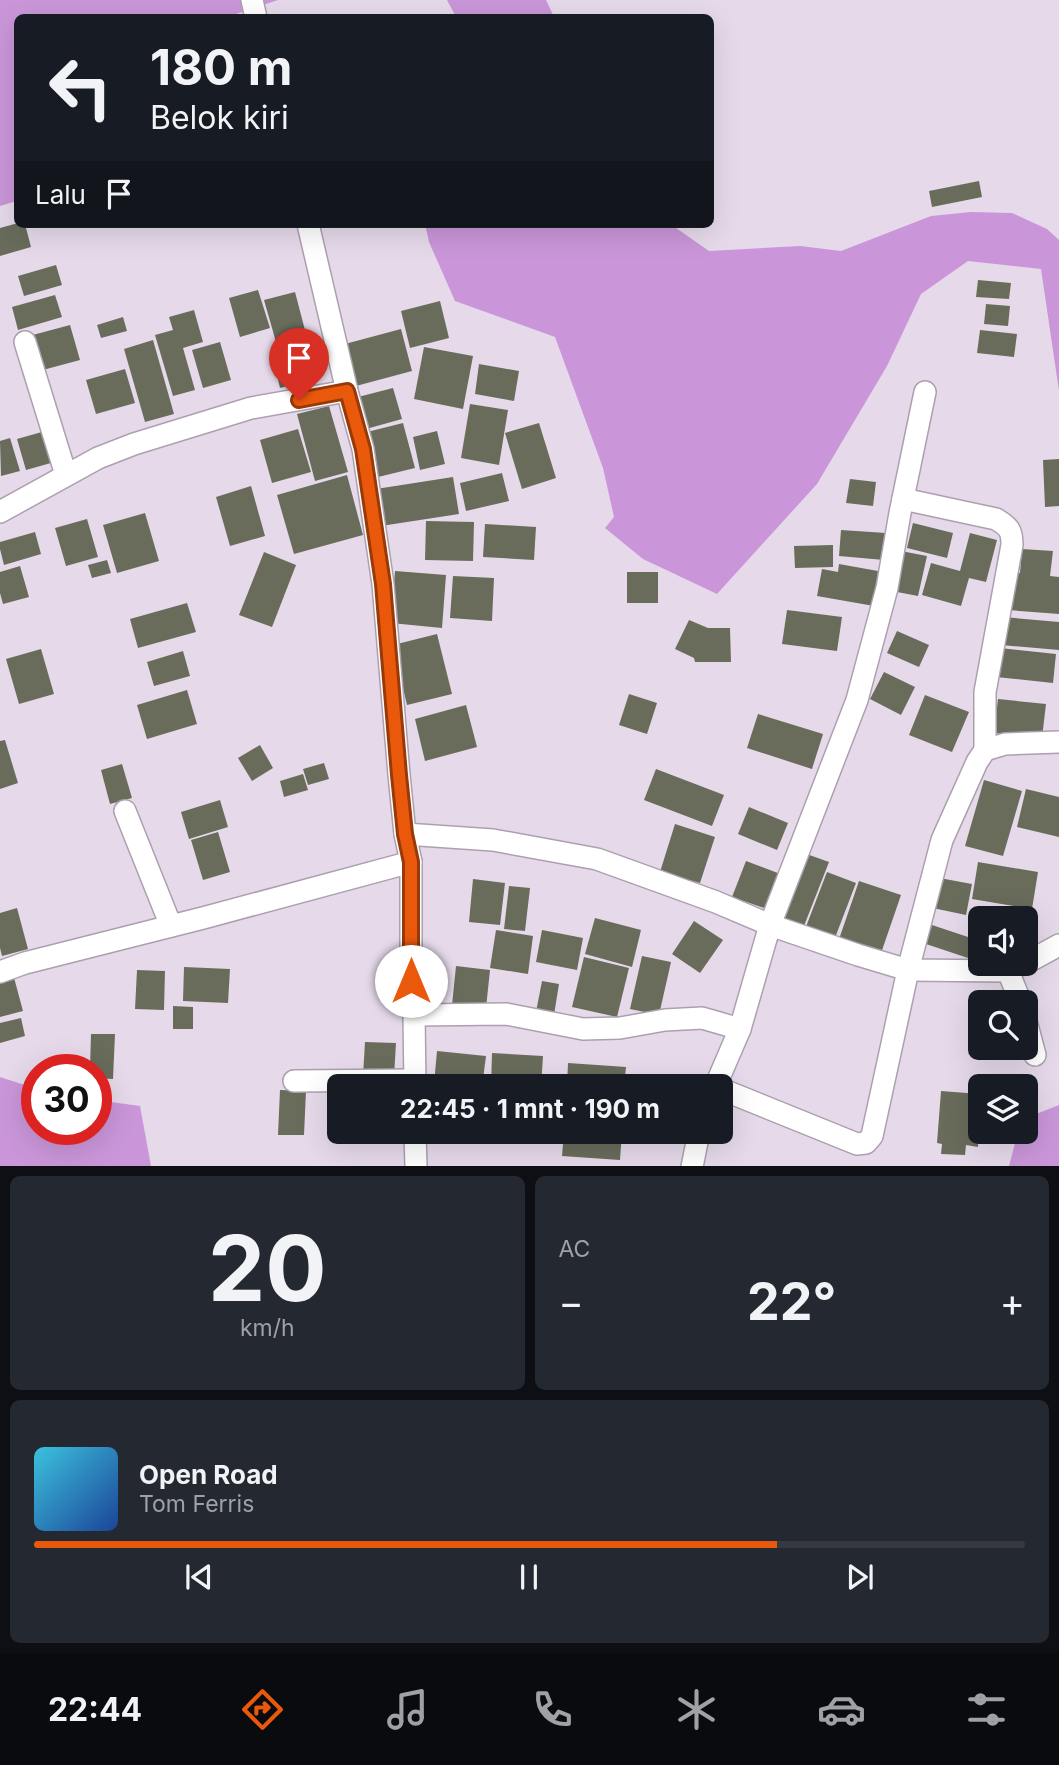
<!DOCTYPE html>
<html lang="id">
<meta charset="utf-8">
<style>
:root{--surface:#171b24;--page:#242831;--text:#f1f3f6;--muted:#9ea1a6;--line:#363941;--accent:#ea580c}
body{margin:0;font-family:Inter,sans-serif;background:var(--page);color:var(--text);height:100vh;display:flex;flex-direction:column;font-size:26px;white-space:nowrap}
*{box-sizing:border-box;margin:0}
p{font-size:23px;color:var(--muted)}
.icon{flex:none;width:38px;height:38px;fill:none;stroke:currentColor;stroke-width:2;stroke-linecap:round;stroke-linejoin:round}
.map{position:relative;height:1166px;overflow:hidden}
.drawer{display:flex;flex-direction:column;gap:10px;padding:10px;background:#0d0f14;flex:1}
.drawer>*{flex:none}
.banner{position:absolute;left:14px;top:14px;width:700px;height:214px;border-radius:10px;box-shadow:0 7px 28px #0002;background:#171b24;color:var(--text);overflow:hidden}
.buttons{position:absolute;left:968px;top:906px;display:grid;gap:14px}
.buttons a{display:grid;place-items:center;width:70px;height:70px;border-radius:10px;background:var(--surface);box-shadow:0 7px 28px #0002;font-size:35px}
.speed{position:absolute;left:21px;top:1054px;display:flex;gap:14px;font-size:35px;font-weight:700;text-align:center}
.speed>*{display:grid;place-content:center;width:91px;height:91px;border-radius:50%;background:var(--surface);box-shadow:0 7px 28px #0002;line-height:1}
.speed .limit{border:10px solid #d22;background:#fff;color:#111}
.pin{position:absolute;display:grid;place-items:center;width:60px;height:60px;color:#fff;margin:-72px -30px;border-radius:50% 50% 50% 0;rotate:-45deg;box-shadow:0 0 7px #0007}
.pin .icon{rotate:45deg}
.me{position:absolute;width:77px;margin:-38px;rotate:0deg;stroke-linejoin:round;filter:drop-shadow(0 0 5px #0008)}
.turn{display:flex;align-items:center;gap:24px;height:147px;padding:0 21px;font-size:32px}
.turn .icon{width:91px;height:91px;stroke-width:2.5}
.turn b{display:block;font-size:49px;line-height:60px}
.then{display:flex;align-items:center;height:66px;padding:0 21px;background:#0003;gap:14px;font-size:26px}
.big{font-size:52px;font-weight:700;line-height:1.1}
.drawer .widget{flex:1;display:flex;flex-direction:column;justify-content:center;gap:10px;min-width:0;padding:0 24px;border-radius:10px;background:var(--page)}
.drawer .dial{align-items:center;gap:0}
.dial b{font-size:91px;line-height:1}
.song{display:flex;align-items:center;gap:21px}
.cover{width:84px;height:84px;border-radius:10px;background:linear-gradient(135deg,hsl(190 70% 55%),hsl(220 70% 35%))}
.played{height:7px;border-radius:4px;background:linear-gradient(90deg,var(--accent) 75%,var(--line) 75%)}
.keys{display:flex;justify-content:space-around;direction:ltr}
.heat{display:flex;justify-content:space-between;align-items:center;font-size:38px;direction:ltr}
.drawer .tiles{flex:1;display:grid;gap:10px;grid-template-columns:1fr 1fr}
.widget:last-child{grid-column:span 2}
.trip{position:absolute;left:327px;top:1074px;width:406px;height:70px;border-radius:10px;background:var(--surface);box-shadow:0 7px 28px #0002;font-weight:700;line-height:70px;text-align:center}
.dock{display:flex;height:112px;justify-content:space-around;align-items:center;background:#090b0e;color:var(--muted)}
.dock .icon{width:49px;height:49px}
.dock .current{color:var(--accent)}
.dock b{font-size:32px;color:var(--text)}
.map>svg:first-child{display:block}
.forest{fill:#ca96d9}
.building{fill:#696c5b}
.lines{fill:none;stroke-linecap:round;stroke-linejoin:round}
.minor-casing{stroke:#aca0af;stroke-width:24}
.minor{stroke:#fff;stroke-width:21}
.route-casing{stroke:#983908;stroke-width:18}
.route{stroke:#ea580c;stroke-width:12}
</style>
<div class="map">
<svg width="1059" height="1167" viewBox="0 0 1059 1167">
<rect width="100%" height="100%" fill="#e6daea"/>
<!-- forest -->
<g class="forest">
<path d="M 0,0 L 278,0 L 227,17 L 18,18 L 17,201 L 0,206 Z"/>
<path d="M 447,0 L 546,0 L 554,17 L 456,17 Z"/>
<path d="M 971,212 L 1012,213 L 1047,229 L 1059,240 L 1059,391 L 1041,269 L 968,261 L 921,294 L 887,366 L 817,484 L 717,594 L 643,559 L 605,528 L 614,517 L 603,468 L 555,337 L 455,301 L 429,242 L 425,224 L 673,224 L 676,228 L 709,251 L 800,246 L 841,251 L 931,216 Z"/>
<path d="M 0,1077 L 37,1089 L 37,1129 L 96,1129 L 96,1100 L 140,1106 L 151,1166 L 0,1166 Z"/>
<path d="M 1059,1105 L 1059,1166 L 1009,1166 L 1018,1132 L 1026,1132 L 1026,1118 Z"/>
</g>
<!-- building -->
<g class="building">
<path d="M 979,181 L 982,197 L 932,207 L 929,191 Z"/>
<path d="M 18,223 L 25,224 L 31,247 L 0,256 L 0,228 Z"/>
<path d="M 56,265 L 62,285 L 24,296 L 18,276 Z"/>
<path d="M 978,280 L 1011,283 L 1009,299 L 976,297 Z"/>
<path d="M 258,290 L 270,328 L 240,337 L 229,298 Z"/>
<path d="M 295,292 L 306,334 L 276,342 L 264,300 Z"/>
<path d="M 55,295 L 62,317 L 18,330 L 12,307 Z"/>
<path d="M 440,301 L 449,338 L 410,348 L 401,311 Z"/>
<path d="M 986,304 L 1010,306 L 1008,326 L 984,324 Z"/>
<path d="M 194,310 L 203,342 L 183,348 L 195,390 L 173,396 L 155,335 L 173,330 L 169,317 Z"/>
<path d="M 123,317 L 127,331 L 101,338 L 97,325 Z"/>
<path d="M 70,325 L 80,360 L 39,371 L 29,336 Z"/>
<path d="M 401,329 L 412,371 L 356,386 L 345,344 Z"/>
<path d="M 980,330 L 1017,334 L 1014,357 L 977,353 Z"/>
<path d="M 153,340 L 174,414 L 145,422 L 124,349 Z"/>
<path d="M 309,340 L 318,378 L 280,388 L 271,349 Z"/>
<path d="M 220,342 L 231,380 L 203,388 L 192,350 Z"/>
<path d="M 424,347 L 473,356 L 463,409 L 414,399 Z"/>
<path d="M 479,364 L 519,371 L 514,401 L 475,394 Z"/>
<path d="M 125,369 L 135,403 L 96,414 L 86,380 Z"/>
<path d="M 393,388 L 402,419 L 366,429 L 358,397 Z"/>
<path d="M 470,404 L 508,410 L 499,465 L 461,458 Z"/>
<path d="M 329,406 L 348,472 L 315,481 L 297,414 Z"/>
<path d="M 403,423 L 415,468 L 374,478 L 363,433 Z"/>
<path d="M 539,423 L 556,478 L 522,489 L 505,433 Z"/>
<path d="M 298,429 L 311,472 L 272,483 L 260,440 Z"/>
<path d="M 49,430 L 58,461 L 26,470 L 17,439 Z"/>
<path d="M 437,431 L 445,464 L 420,470 L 413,437 Z"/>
<path d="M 10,438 L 20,471 L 1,476 L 0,441 Z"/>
<path d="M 1059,459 L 1059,506 L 1045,507 L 1043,460 Z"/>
<path d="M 502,473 L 509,501 L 466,511 L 460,483 Z"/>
<path d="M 347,475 L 363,535 L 294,554 L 277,495 Z"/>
<path d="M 453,477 L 459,514 L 381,526 L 376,489 Z"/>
<path d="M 850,479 L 876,482 L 873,506 L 846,503 Z"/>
<path d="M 251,486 L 265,536 L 230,546 L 216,497 Z"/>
<path d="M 145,513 L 159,561 L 117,573 L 103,525 Z"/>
<path d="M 87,519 L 98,557 L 66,566 L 55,528 Z"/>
<path d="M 426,521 L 474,522 L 473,561 L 425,560 Z"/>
<path d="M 913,523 L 953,533 L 947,558 L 907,548 Z"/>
<path d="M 485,524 L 536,527 L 534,560 L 483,557 Z"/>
<path d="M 841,530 L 886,533 L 884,560 L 839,556 Z"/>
<path d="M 35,532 L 41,554 L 4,565 L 0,549 L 0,542 Z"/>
<path d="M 970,533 L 997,540 L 986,582 L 969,578 L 961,606 L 922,595 L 931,563 L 960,571 Z"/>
<path d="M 833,545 L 833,567 L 795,568 L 794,546 Z"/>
<path d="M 1022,549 L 1053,551 L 1050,576 L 1059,577 L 1059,614 L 1008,610 L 1011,573 L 1020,573 Z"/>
<path d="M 901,551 L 927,556 L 918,596 L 892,591 Z"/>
<path d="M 264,552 L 296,565 L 272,627 L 239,615 Z"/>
<path d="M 107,560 L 111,573 L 92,578 L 88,565 Z"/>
<path d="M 839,564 L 878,571 L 877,580 L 879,580 L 874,606 L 817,596 L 822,569 L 838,572 Z"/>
<path d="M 20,566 L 29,597 L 3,604 L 0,593 L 0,572 Z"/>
<path d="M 395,571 L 446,575 L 442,628 L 391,623 Z"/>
<rect x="627" y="572" width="31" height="31"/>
<path d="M 453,576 L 494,578 L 492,621 L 450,618 Z"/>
<path d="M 187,603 L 196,632 L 138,648 L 130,619 Z"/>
<path d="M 787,610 L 842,617 L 837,651 L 782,644 Z"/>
<path d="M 1003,617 L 1059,622 L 1059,650 L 1001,645 Z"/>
<path d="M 689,620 L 708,628 L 730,628 L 731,662 L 695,662 L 694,658 L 675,649 Z"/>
<path d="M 897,631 L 929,645 L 919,667 L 887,653 Z"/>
<path d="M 437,634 L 452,694 L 407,705 L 393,645 Z"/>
<path d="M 1000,648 L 1056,654 L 1053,683 L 996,677 Z"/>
<path d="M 41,649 L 54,694 L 19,704 L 6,659 Z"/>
<path d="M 183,651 L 190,676 L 154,686 L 147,662 Z"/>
<path d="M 884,672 L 915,687 L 901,715 L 870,699 Z"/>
<path d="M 187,690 L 197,724 L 147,739 L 137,705 Z"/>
<path d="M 629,694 L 657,703 L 647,734 L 619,725 Z"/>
<path d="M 925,695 L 969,712 L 952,752 L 909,735 Z"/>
<path d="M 998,699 L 1046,704 L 1042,738 L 994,733 Z"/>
<path d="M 466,705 L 477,747 L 425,761 L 415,719 Z"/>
<path d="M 758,714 L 823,734 L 812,769 L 747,748 Z"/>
<path d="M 5,740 L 18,783 L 0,789 L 0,741 Z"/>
<path d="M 260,745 L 273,768 L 252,781 L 238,758 Z"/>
<path d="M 324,763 L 329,779 L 308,785 L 303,769 Z"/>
<path d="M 122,764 L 132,798 L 110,804 L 101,770 Z"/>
<path d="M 656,769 L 724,795 L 712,826 L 644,800 Z"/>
<path d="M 303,774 L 308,790 L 284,797 L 280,781 Z"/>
<path d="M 984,780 L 1022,791 L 1003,856 L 965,846 Z"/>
<path d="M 1026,789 L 1059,797 L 1059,837 L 1017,827 Z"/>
<path d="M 220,800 L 228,827 L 189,839 L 181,812 Z"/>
<path d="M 749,807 L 788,823 L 777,850 L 738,834 Z"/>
<path d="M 675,824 L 715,837 L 700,883 L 660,872 Z"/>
<path d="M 218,832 L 230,872 L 203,880 L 191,840 Z"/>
<path d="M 801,852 L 829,862 L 802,931 L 774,920 Z"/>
<path d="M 746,861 L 783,875 L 770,910 L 732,897 Z"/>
<path d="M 978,862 L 1038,872 L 1032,909 L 972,899 Z"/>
<path d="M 827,872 L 856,883 L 833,943 L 804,932 Z"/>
<path d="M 934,877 L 972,884 L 966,915 L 928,907 Z"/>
<path d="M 473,879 L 505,883 L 500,925 L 469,922 Z"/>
<path d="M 859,881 L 901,895 L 879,959 L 837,945 Z"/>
<path d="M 509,886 L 530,888 L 525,931 L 504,929 Z"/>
<path d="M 17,908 L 28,949 L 2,956 L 0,948 L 0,913 Z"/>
<path d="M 595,918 L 641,930 L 632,967 L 585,954 Z"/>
<path d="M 694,921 L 723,940 L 700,973 L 672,954 Z"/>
<path d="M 932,925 L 980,941 L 974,960 L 926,944 Z"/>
<path d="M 496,930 L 533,936 L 528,974 L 490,968 Z"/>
<path d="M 542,930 L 583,938 L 577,970 L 536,962 Z"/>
<path d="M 642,956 L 671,962 L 659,1015 L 630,1009 Z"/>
<path d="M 584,957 L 629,968 L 617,1017 L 572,1007 Z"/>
<path d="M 456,966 L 490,970 L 486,1008 L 452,1005 Z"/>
<path d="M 184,967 L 230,969 L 228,1003 L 183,1001 Z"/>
<path d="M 137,970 L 165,971 L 164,1010 L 135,1009 Z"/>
<path d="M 13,974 L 23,1011 L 0,1017 L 0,977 Z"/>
<path d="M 542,981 L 559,984 L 554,1015 L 536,1012 Z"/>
<path d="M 173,1006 L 193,1007 L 193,1029 L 173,1029 Z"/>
<path d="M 21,1018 L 25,1036 L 0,1043 L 0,1023 Z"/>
<path d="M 91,1034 L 115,1034 L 113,1079 L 96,1078 L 96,1069 L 90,1069 Z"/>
<path d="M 365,1042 L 396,1043 L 394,1077 L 363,1076 Z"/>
<path d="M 437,1051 L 486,1056 L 482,1087 L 434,1084 Z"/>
<path d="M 492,1053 L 543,1056 L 541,1087 L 491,1087 Z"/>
<path d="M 568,1063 L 626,1067 L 624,1087 L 567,1087 Z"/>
<path d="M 280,1090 L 306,1091 L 304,1135 L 278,1135 Z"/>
<path d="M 941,1091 L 980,1094 L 978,1147 L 966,1145 L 965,1155 L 941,1154 L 942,1144 L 937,1143 Z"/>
<path d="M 488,1132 L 539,1132 L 538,1143 L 488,1141 Z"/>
<path d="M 564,1132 L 622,1132 L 620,1160 L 562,1156 Z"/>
</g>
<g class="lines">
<defs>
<g id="minor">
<path d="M 252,0 L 256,18"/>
<path d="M 308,224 L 347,391 L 363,449 L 383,584 L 399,775 L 405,834 L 411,862 L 411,981 L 414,1015 L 415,1087"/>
<path d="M 25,342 L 66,475"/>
<path d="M 903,499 L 996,519 C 1009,527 1012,530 1012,545 L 985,692 L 985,750"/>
<path d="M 0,512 L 98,458 L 134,444 L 251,408 L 347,391"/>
<path d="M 125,811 L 171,926"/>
<path d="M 405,834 L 493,840 L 597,859 L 716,902 L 770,925 L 858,955 L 908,970 L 1008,971 L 1022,964"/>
<path d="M 1026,963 L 1059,945"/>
<path d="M 1008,971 L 1021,1003"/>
<path d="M 0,972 L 25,963 L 203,918 L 411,862"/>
<path d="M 414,1015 L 506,1014 L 583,1029 L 620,1028 L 665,1020 L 702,1018 L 740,1029"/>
<path d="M 1026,1021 L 1035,1055"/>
<path d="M 294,1081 L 415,1080"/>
<path d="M 715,1087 L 740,1029 L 770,925 L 857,700 L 887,588 L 900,513 L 925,392"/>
<path d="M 721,1089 L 857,1144 L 866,1143 L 872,1136 L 908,970 L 942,840 L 977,762 L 985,750 L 1005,744 L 1059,742"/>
<path d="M 415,1132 L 416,1167"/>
<path d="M 692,1167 L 699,1132"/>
</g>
</defs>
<!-- minor casing -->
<use href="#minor" class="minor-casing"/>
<!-- minor -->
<use href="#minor" class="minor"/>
</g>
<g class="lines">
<defs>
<path id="route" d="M 299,400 L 347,391 L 363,449 L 383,584 L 399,775 L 405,834 L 411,862 L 411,981"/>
</defs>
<!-- route casing -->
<use href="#route" class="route-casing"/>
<!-- route -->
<use href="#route" class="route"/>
</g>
</svg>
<div class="buttons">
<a><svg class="icon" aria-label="sound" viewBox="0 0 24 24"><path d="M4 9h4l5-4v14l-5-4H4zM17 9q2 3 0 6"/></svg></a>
<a><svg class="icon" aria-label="search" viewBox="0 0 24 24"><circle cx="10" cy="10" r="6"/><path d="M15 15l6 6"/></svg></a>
<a><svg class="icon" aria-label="layers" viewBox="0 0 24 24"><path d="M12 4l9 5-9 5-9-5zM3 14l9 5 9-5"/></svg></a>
</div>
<div class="speed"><div class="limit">30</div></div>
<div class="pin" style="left:299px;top:400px;background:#d93025"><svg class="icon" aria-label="arrive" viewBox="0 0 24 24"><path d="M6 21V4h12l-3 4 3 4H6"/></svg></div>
<svg class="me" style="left:411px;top:981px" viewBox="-20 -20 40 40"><circle r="19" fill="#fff"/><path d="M0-13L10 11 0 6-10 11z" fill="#ea580c"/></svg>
<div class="trip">22:45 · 1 mnt · 190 m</div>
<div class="banner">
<div class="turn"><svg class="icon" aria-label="left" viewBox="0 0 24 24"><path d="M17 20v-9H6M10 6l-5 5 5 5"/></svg><div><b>180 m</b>Belok kiri</div></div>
<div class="then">Lalu<svg class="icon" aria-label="arrive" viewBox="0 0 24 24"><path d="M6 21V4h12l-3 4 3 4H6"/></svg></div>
</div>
</div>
<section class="drawer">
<div class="tiles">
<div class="widget dial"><b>20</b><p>km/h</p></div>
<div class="widget"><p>AC</p>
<div class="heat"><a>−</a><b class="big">22°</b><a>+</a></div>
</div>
<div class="widget">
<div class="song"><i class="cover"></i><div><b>Open Road</b><p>Tom Ferris</p></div></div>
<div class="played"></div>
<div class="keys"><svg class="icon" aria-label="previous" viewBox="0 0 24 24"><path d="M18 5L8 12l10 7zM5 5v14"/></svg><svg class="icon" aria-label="pause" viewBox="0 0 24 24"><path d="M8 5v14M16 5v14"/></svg><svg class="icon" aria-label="next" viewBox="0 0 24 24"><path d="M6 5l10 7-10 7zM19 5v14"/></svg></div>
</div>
</div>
</section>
<nav class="dock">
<b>22:44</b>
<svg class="icon current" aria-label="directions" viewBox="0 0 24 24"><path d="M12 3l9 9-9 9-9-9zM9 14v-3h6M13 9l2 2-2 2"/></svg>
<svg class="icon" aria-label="music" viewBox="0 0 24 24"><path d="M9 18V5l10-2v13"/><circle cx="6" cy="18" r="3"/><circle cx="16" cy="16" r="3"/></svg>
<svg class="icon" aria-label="phone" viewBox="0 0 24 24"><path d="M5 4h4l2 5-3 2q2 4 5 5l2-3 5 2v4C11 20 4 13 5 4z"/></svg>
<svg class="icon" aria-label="climate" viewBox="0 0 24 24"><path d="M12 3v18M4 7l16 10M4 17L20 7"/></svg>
<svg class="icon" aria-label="car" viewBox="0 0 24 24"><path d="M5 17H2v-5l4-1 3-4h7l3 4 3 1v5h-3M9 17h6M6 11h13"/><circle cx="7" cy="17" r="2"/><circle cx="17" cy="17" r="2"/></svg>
<svg class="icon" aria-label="filters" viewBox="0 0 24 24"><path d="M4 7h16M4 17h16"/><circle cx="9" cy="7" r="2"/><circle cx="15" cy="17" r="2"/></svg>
</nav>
